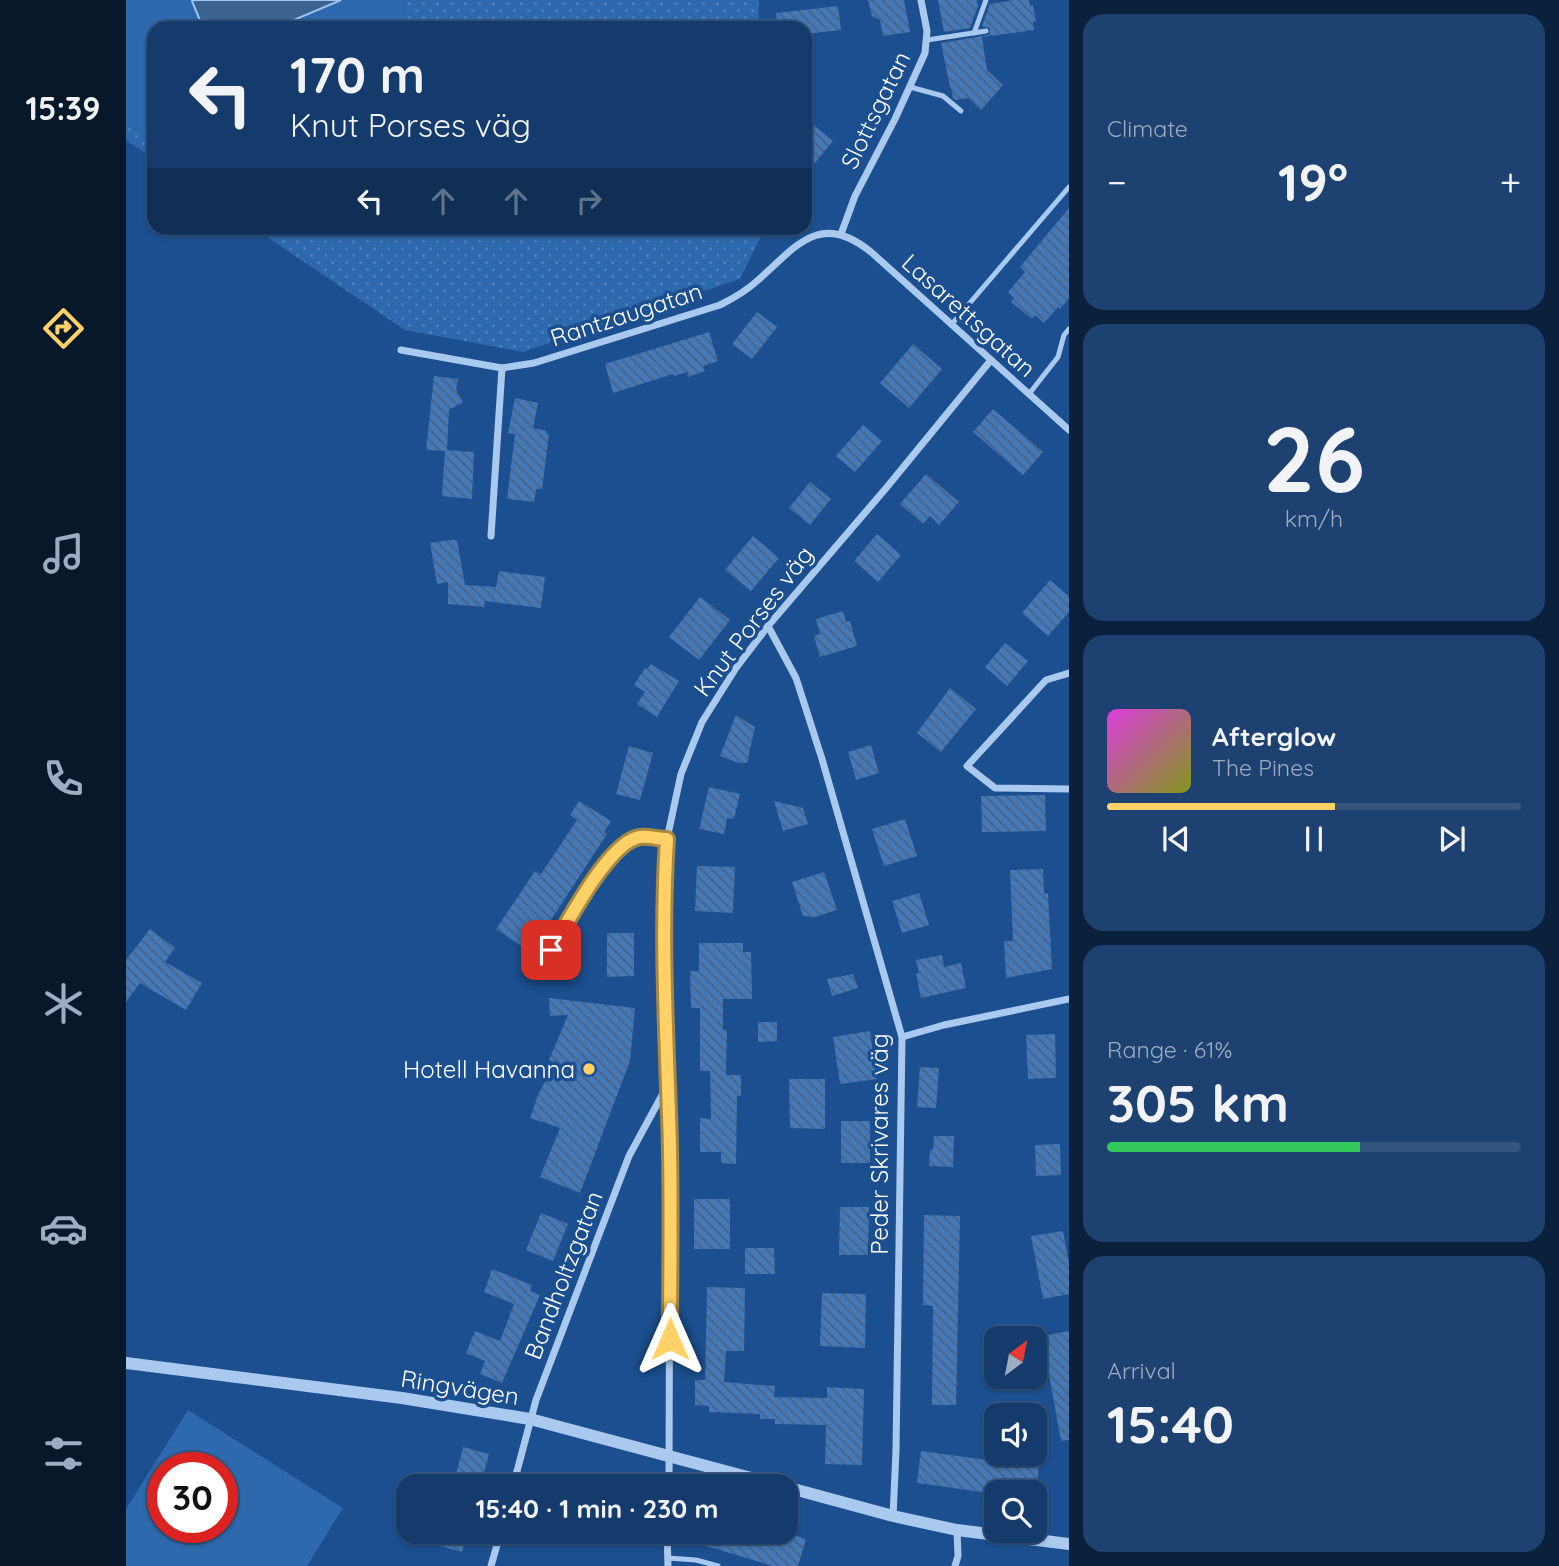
<!DOCTYPE html>
<meta charset="utf-8">
<style>
:root{--surface:#143b6b;--page:#1d4271;--text:#f1f3f6;--muted:#9dadc1;--line:#33557e;--accent:#ffd166}
body{margin:0;font-family:Quicksand,sans-serif;background:var(--page);color:var(--text);height:100vh;display:flex;flex-direction:column;font-size:26px;white-space:nowrap}
*{box-sizing:border-box;margin:0}
p{font-size:23px;color:var(--muted)}
.icon{flex:none;width:38px;height:38px;fill:none;stroke:currentColor;stroke-width:2;stroke-linecap:round;stroke-linejoin:round}
.map{position:relative;flex:1;overflow:hidden}
.drawer{display:flex;flex-direction:column;gap:14px;padding:14px;background:#0b203b;width:490px}
.drawer>*{flex:none}
.guide{position:absolute;left:21px;top:21px;width:665px;height:214px;border-radius:21px;box-shadow:0 2px 5px #0004,0 0 0 2px var(--line);background:#143b6b;color:var(--text);overflow:hidden}
.needle{width:46px;rotate:32deg}
.buttons{position:absolute;left:858px;top:1326px;display:grid;gap:14px}
.buttons a{display:grid;place-items:center;width:63px;height:63px;border-radius:14px;background:var(--surface);box-shadow:0 2px 5px #0004,0 0 0 2px var(--line);font-size:35px}
.speed{position:absolute;left:21px;top:1452px;display:flex;gap:14px;font-size:35px;font-weight:700;text-align:center}
.speed>*{display:grid;place-content:center;width:91px;height:91px;border-radius:50%;background:var(--surface);box-shadow:0 2px 5px #0004,0 0 0 2px var(--line);line-height:1}
.speed .limit{border:10px solid #d22;background:#fff;color:#111}
.pin{position:absolute;display:grid;place-items:center;width:60px;height:60px;color:#fff;margin:-30px;border-radius:14px;box-shadow:0 4px 10px #0006}
.me{position:absolute;width:77px;margin:-38px;rotate:0deg;stroke-linejoin:round;filter:drop-shadow(0 0 5px #0008)}
.turn{display:flex;align-items:center;gap:24px;height:147px;padding:0 28px;font-size:32px}
.turn .icon{width:91px;height:91px;stroke-width:2.5}
.turn b{display:block;font-size:49px;line-height:60px}
.lanes{display:flex;align-items:center;height:66px;padding:0 28px;background:#0003;justify-content:center;gap:35px;direction:ltr}
.lanes .off{opacity:.35}
.big{font-size:52px;font-weight:800;line-height:1.1}
.drawer .tile{flex:1;display:flex;flex-direction:column;justify-content:center;gap:10px;min-width:0;padding:0 24px;border-radius:21px;background:var(--page)}
.drawer .dial{align-items:center;gap:0}
.dial b{font-size:91px;line-height:1}
.song{display:flex;align-items:center;gap:21px}
.cover{width:84px;height:84px;border-radius:10px;background:linear-gradient(135deg,hsl(300 70% 55%),hsl(70 70% 35%))}
.played{height:7px;border-radius:4px;background:linear-gradient(90deg,var(--accent) 55%,var(--line) 55%)}
.keys{display:flex;justify-content:space-around;direction:ltr}
.heat{display:flex;justify-content:space-between;align-items:center;font-size:38px;direction:ltr}
.charge{height:10px;border-radius:5px;background:linear-gradient(90deg,#34c759 61%,var(--line) 0)}
.trip{position:absolute;left:270px;top:1474px;width:402px;height:70px;border-radius:21px;background:var(--surface);box-shadow:0 2px 5px #0004,0 0 0 2px var(--line);font-weight:800;line-height:70px;text-align:center}
main{display:flex;flex:1;min-height:0}
.tabs{display:flex;flex-direction:column;width:126px;justify-content:space-around;align-items:center;background:#08182b;color:var(--muted)}
.tabs .icon{width:49px;height:49px}
.tabs .selected{color:var(--accent)}
.tabs b{font-size:32px;color:var(--text)}
.map>svg:first-child{display:block}
.green{fill:#2e69ad;fill-rule:evenodd}
.park{fill:url(#park-dots)}
.water{fill:#3c6290;stroke:#9cc4f0;stroke-width:2}
.building{fill:url(#building-back-hatch)}
.lines{fill:none;stroke-linecap:round;stroke-linejoin:round}
.service{stroke:#a9c9ee;stroke-width:5}
.minor{stroke:#a9c9ee;stroke-width:7}
.tertiary{stroke:#a9c9ee;stroke-width:12}
.route-casing{stroke:#a68842;stroke-width:18}
.route{stroke:#ffd166;stroke-width:12}
.poi-dot{fill:#ffd166;stroke:#1b4f8f;stroke-width:2.5}
.labels{text-anchor:middle;dominant-baseline:central;stroke-width:7;stroke-linejoin:round;paint-order:stroke}
.street-label{font-size:24px;fill:#fff;stroke:#1b4f8f}
.poi-label{font-size:24px;fill:#fff;stroke:#1b4f8f;text-anchor:end}
</style>
<main>
<nav class="tabs">
<b>15:39</b>
<svg class="icon selected" aria-label="directions" viewBox="0 0 24 24"><path d="M12 3l9 9-9 9-9-9zM9 14v-3h6M13 9l2 2-2 2"/></svg>
<svg class="icon" aria-label="music" viewBox="0 0 24 24"><path d="M9 18V5l10-2v13"/><circle cx="6" cy="18" r="3"/><circle cx="16" cy="16" r="3"/></svg>
<svg class="icon" aria-label="phone" viewBox="0 0 24 24"><path d="M5 4h4l2 5-3 2q2 4 5 5l2-3 5 2v4C11 20 4 13 5 4z"/></svg>
<svg class="icon" aria-label="climate" viewBox="0 0 24 24"><path d="M12 3v18M4 7l16 10M4 17L20 7"/></svg>
<svg class="icon" aria-label="car" viewBox="0 0 24 24"><path d="M5 17H2v-5l4-1 3-4h7l3 4 3 1v5h-3M9 17h6M6 11h13"/><circle cx="7" cy="17" r="2"/><circle cx="17" cy="17" r="2"/></svg>
<svg class="icon" aria-label="filters" viewBox="0 0 24 24"><path d="M4 7h16M4 17h16"/><circle cx="9" cy="7" r="2"/><circle cx="15" cy="17" r="2"/></svg>
</nav>
<div class="map">
<svg width="943" height="1566" viewBox="0 0 943 1566">
<defs>
<pattern id="park-dots" width="8" height="8" patternUnits="userSpaceOnUse" patternTransform="scale(1.75)"><rect width="8" height="8" fill="#2e69ad"/><path d="M2 2h.1M6 6h.1" fill="none" stroke="#4d80b9" stroke-width="1.8" stroke-linecap="round"/></pattern>
<pattern id="building-back-hatch" width="6" height="6" patternUnits="userSpaceOnUse" patternTransform="scale(1.75)"><rect width="6" height="6" fill="#4478b7"/><path d="M-1 5l2 2M0 0l6 6M5-1l2 2" fill="none" stroke="#486282"/></pattern>
</defs>
<rect width="100%" height="100%" fill="#1b4f8f"/>
<!-- green -->
<g class="green">
<path d="M 0,0 L 279,0 L 278,12 L 285,28 L 28,28 L 28,137 L 0,126 Z"/>
<path d="M 62,1410 L 217,1508 L 181,1566 L 0,1566 L 0,1509 ZM 96,1468 L 96,1528 L 37,1528 L 37,1468 Z"/>
</g>
<!-- park -->
<g class="park">
<path d="M 279,0 L 633,0 L 632,28 L 285,28 L 278,12 Z"/>
<path d="M 0,126 L 28,137 L 28,159 L 0,140 Z"/>
<path d="M 128,228 L 639,228 L 614,279 L 397,352 L 279,330 Z"/>
</g>
<!-- water -->
<path class="water" d="M 68,0 L 215,0 L 149,28 L 77,28 L 66,1 Z"/>
<!-- building -->
<g class="building">
<path d="M 742,0 L 778,0 L 784,32 L 757,36 L 754,20 L 746,16 Z"/>
<path d="M 812,0 L 851,0 L 852,6 L 844,28 L 818,32 Z"/>
<path d="M 888,0 L 903,0 L 904,6 L 907,5 L 910,21 L 907,22 L 908,30 L 856,37 L 861,70 L 877,85 L 855,110 L 842,98 L 830,100 L 827,98 L 825,87 L 824,87 L 815,43 L 863,35 L 864,28 L 856,26 L 864,4 Z"/>
<path d="M 712,6 L 715,30 L 679,34 L 679,28 L 652,28 L 650,13 Z"/>
<path d="M 679,118 L 707,141 L 679,175 Z"/>
<path d="M 943,208 L 943,298 L 934,309 L 932,307 L 918,323 L 909,315 L 906,319 L 885,302 L 888,298 L 882,292 L 899,272 L 894,267 Z"/>
<path d="M 631,312 L 651,327 L 626,359 L 606,344 Z"/>
<path d="M 583,332 L 592,361 L 577,366 L 579,371 L 562,377 L 561,372 L 548,376 L 547,374 L 487,393 L 479,364 Z"/>
<path d="M 787,344 L 816,369 L 783,408 L 754,383 Z"/>
<path d="M 308,376 L 332,379 L 330,390 L 337,402 L 323,410 L 321,450 L 348,452 L 346,499 L 316,496 L 319,451 L 300,450 Z"/>
<path d="M 389,398 L 412,403 L 407,428 L 421,431 L 420,434 L 423,434 L 416,489 L 410,489 L 408,502 L 381,499 L 389,434 L 382,433 Z"/>
<path d="M 867,409 L 917,452 L 897,475 L 847,432 Z"/>
<path d="M 737,425 L 756,441 L 729,472 L 710,456 Z"/>
<path d="M 800,474 L 833,502 L 813,525 L 804,516 L 797,524 L 774,504 Z"/>
<path d="M 684,482 L 705,499 L 684,525 L 663,508 Z"/>
<path d="M 751,534 L 775,555 L 752,582 L 728,561 Z"/>
<path d="M 627,536 L 653,558 L 625,591 L 599,570 Z"/>
<path d="M 323,540 L 324,543 L 324,540 L 331,540 L 339,585 L 370,587 L 373,571 L 419,577 L 415,608 L 359,601 L 358,607 L 322,604 L 322,582 L 311,584 L 304,543 Z"/>
<path d="M 924,580 L 943,596 L 943,612 L 922,636 L 896,613 Z"/>
<path d="M 574,597 L 604,620 L 573,660 L 543,637 Z"/>
<path d="M 717,611 L 720,622 L 724,621 L 731,646 L 694,657 L 688,636 L 694,634 L 690,619 Z"/>
<path d="M 879,643 L 902,661 L 881,686 L 859,667 Z"/>
<path d="M 525,664 L 553,681 L 531,717 L 511,704 L 519,692 L 508,685 L 519,668 L 521,669 Z"/>
<path d="M 824,688 L 850,709 L 815,752 L 791,733 Z"/>
<path d="M 610,715 L 629,727 L 621,763 L 613,763 L 594,756 Z"/>
<path d="M 745,745 L 753,773 L 730,780 L 722,752 Z"/>
<path d="M 503,746 L 527,753 L 514,800 L 490,794 Z"/>
<path d="M 583,787 L 614,794 L 608,819 L 601,818 L 598,834 L 573,829 Z"/>
<path d="M 919,795 L 920,831 L 856,832 L 855,796 Z"/>
<path d="M 453,801 L 485,821 L 478,832 L 481,834 L 404,952 L 370,929 L 409,871 L 415,874 L 451,820 L 444,815 Z"/>
<path d="M 648,801 L 677,808 L 682,824 L 657,831 Z"/>
<path d="M 779,819 L 791,856 L 758,866 L 746,829 Z"/>
<path d="M 571,866 L 609,867 L 607,913 L 569,911 Z"/>
<path d="M 917,869 L 918,893 L 922,894 L 926,969 L 880,978 L 878,941 L 887,941 L 884,870 Z"/>
<path d="M 698,872 L 711,910 L 689,917 L 677,916 L 666,882 Z"/>
<path d="M 793,893 L 803,925 L 776,933 L 766,901 Z"/>
<path d="M 24,929 L 49,948 L 39,962 L 76,983 L 60,1010 L 14,983 L 0,1002 L 0,960 Z"/>
<path d="M 481,933 L 508,933 L 508,976 L 481,977 Z"/>
<path d="M 573,943 L 617,943 L 617,952 L 625,952 L 626,999 L 597,999 L 597,1030 L 601,1030 L 600,1075 L 615,1075 L 615,1096 L 611,1096 L 610,1164 L 595,1163 L 595,1152 L 574,1152 L 574,1118 L 585,1119 L 584,1071 L 574,1071 L 574,1008 L 565,1008 L 564,971 L 573,971 Z"/>
<path d="M 816,955 L 818,967 L 835,963 L 840,988 L 795,998 L 790,973 L 793,973 L 790,960 Z"/>
<path d="M 727,974 L 732,988 L 706,996 L 701,979 Z"/>
<path d="M 423,998 L 509,1008 L 504,1061 L 454,1193 L 414,1177 L 434,1128 L 404,1118 L 412,1095 L 429,1063 L 423,1060 L 442,1015 L 424,1016 Z"/>
<path d="M 632,1022 L 651,1022 L 651,1041 L 632,1042 Z"/>
<path d="M 744,1031 L 751,1079 L 714,1084 L 707,1037 Z"/>
<path d="M 929,1034 L 930,1078 L 902,1079 L 900,1035 Z"/>
<path d="M 794,1067 L 813,1068 L 810,1108 L 791,1107 Z"/>
<path d="M 663,1079 L 699,1079 L 699,1129 L 664,1128 Z"/>
<rect x="715" y="1121" width="29" height="42"/>
<path d="M 808,1136 L 828,1136 L 827,1167 L 803,1166 L 804,1150 L 807,1150 Z"/>
<path d="M 934,1144 L 935,1175 L 910,1176 L 909,1145 Z"/>
<rect x="568" y="1199" width="36" height="50"/>
<path d="M 714,1207 L 743,1207 L 742,1255 L 713,1255 Z"/>
<path d="M 415,1213 L 442,1224 L 427,1261 L 400,1250 Z"/>
<path d="M 798,1215 L 834,1216 L 830,1405 L 806,1405 L 807,1306 L 797,1305 Z"/>
<path d="M 937,1231 L 943,1263 L 943,1294 L 917,1299 L 905,1236 Z"/>
<path d="M 619,1248 L 648,1248 L 649,1274 L 619,1274 Z"/>
<path d="M 366,1269 L 406,1285 L 404,1291 L 414,1295 L 376,1383 L 354,1374 L 359,1361 L 340,1353 L 349,1331 L 374,1341 L 388,1304 L 358,1292 Z"/>
<path d="M 581,1287 L 619,1288 L 618,1351 L 600,1351 L 598,1382 L 649,1386 L 648,1397 L 701,1398 L 701,1387 L 738,1389 L 736,1465 L 699,1464 L 700,1425 L 649,1424 L 649,1419 L 634,1419 L 634,1414 L 583,1412 L 583,1406 L 569,1405 L 569,1380 L 579,1380 Z"/>
<path d="M 696,1293 L 740,1294 L 739,1348 L 694,1346 Z"/>
<path d="M 943,1331 L 943,1440 L 935,1441 L 916,1336 Z"/>
<path d="M 337,1447 L 363,1454 L 355,1485 L 329,1478 Z"/>
<path d="M 795,1451 L 913,1467 L 910,1493 L 870,1494 L 791,1483 Z"/>
<path d="M 314,1531 L 342,1531 L 336,1552 L 310,1545 Z"/>
<path d="M 547,1531 L 655,1531 L 680,1539 L 672,1566 L 647,1566 L 547,1536 Z"/>
</g>
<g class="lines">
<!-- service -->
<g class="service">
<path d="M 848,33 L 860,0"/>
<path d="M 801,40 L 860,31"/>
<path d="M 784,87 L 817,96 L 835,111"/>
<path d="M 825,325 L 943,187"/>
<path d="M 903,394 L 932,357 L 938,335 L 943,329"/>
<path d="M 541,1558 L 570,1560 L 592,1566"/>
</g>
<!-- minor -->
<g class="minor">
<path d="M 715,234 L 729,196 L 769,119 L 799,53 L 801,31 L 795,0"/>
<path d="M 275,350 L 376,368 L 408,363 L 594,305 C 608,298 620,291 631,281 C 670,247 693,210 745,252 L 943,430"/>
<path d="M 365,536 L 376,368"/>
<path d="M 642,626 L 670,678 L 696,759 L 776,1037 L 770,1451 L 767,1516"/>
<path d="M 943,673 L 920,680 L 841,766 L 869,788 L 943,789"/>
<path d="M 410,973 L 483,857 C 505,838 512,837 541,839"/>
<path d="M 776,1037 L 818,1025 L 943,999"/>
<path d="M 387,1486 L 410,1400 L 490,1190 L 503,1156 L 541,1086"/>
<path d="M 543,1486 L 544,1118 L 537,894 L 541,839 L 555,774 L 576,722 L 610,668 L 642,626 L 761,487 L 865,360"/>
<path d="M 541,1531 L 542,1566"/>
<path d="M 365,1566 L 375,1531"/>
<path d="M 829,1566 L 832,1556 L 831,1530"/>
</g>
<!-- tertiary -->
<g class="tertiary">
<path d="M 0,1363 L 276,1398 L 404,1419 L 655,1486"/>
<path d="M 660,1487 L 767,1516 L 831,1530 L 943,1544"/>
</g>
</g>
<g class="lines">
<defs>
<path id="route" d="M 425,950 C 441,924 483,841 514,837 C 522,836 533,839 541,839 C 535,932 540,1023 543,1115 C 546,1190 544,1264 544,1339"/>
</defs>
<!-- route casing -->
<use href="#route" class="route-casing"/>
<!-- route -->
<use href="#route" class="route"/>
</g>
<!-- markers -->
<circle class="poi-dot" cx="463" cy="1069" r="7"/>
<g class="labels">
<!-- street labels -->
<g class="street-label">
<text transform="translate(749 110) rotate(-64)">Slottsgatan</text>
<text transform="translate(500 314) rotate(-18)">Rantzaugatan</text>
<text transform="translate(843 315) rotate(42)">Lasarettsgatan</text>
<text transform="translate(627 621) rotate(-53)">Knut Porses väg</text>
<text transform="translate(753 1144) rotate(-90)">Peder Skrivares väg</text>
<text transform="translate(437 1275) rotate(-69)">Bandholtzgatan</text>
<text transform="translate(334 1387) rotate(9)">Ringvägen</text>
</g>
<!-- poi labels -->
<g class="poi-label">
<text x="449" y="1069">Hotell Havanna</text>
</g>
</g>
</svg>
<div class="buttons">
<a><svg class="needle" viewBox="-14 -14 28 28"><path d="M0-13l5 13h-10z" fill="#e53935"/><path d="M0 13l5-13h-10z" fill="#9dadc1"/></svg></a>
<a><svg class="icon" aria-label="sound" viewBox="0 0 24 24"><path d="M4 9h4l5-4v14l-5-4H4zM17 9q2 3 0 6"/></svg></a>
<a><svg class="icon" aria-label="search" viewBox="0 0 24 24"><circle cx="10" cy="10" r="6"/><path d="M15 15l6 6"/></svg></a>
</div>
<div class="speed"><div class="limit">30</div></div>
<div class="pin" style="left:425px;top:950px;background:#d93025"><svg class="icon" aria-label="arrive" viewBox="0 0 24 24"><path d="M6 21V4h12l-3 4 3 4H6"/></svg></div>
<svg class="me" style="left:544px;top:1339px" viewBox="-20 -20 40 40"><path d="M0-17L14 15 0 8-14 15z" fill="#ffd166" stroke="#fff" stroke-width="4"/></svg>
<div class="trip">15:40 · 1 min · 230 m</div>
<div class="guide">
<div class="turn"><svg class="icon" aria-label="left" viewBox="0 0 24 24"><path d="M17 20v-9H6M10 6l-5 5 5 5"/></svg><div><b>170 m</b>Knut Porses väg</div></div>
<div class="lanes"><svg class="icon" aria-label="left" viewBox="0 0 24 24"><path d="M17 20v-9H6M10 6l-5 5 5 5"/></svg><svg class="icon off" aria-label="ahead" viewBox="0 0 24 24"><path d="M12 20V5M6 11l6-6 6 6"/></svg><svg class="icon off" aria-label="ahead" viewBox="0 0 24 24"><path d="M12 20V5M6 11l6-6 6 6"/></svg><svg class="icon off" aria-label="right" viewBox="0 0 24 24"><path d="M7 20v-9h11M14 6l5 5-5 5"/></svg></div>
</div>
</div>
<section class="drawer">
<div class="tile"><p>Climate</p>
<div class="heat"><a>−</a><b class="big">19°</b><a>+</a></div>
</div>
<div class="tile dial"><b>26</b><p>km/h</p></div>
<div class="tile">
<div class="song"><i class="cover"></i><div><b>Afterglow</b><p>The Pines</p></div></div>
<div class="played"></div>
<div class="keys"><svg class="icon" aria-label="previous" viewBox="0 0 24 24"><path d="M18 5L8 12l10 7zM5 5v14"/></svg><svg class="icon" aria-label="pause" viewBox="0 0 24 24"><path d="M8 5v14M16 5v14"/></svg><svg class="icon" aria-label="next" viewBox="0 0 24 24"><path d="M6 5l10 7-10 7zM19 5v14"/></svg></div>
</div>
<div class="tile"><p>Range · 61%</p><b class="big">305 km</b><div class="charge"></div></div>
<div class="tile"><p>Arrival</p><b class="big">15:40</b></div>
</section>
</main>
